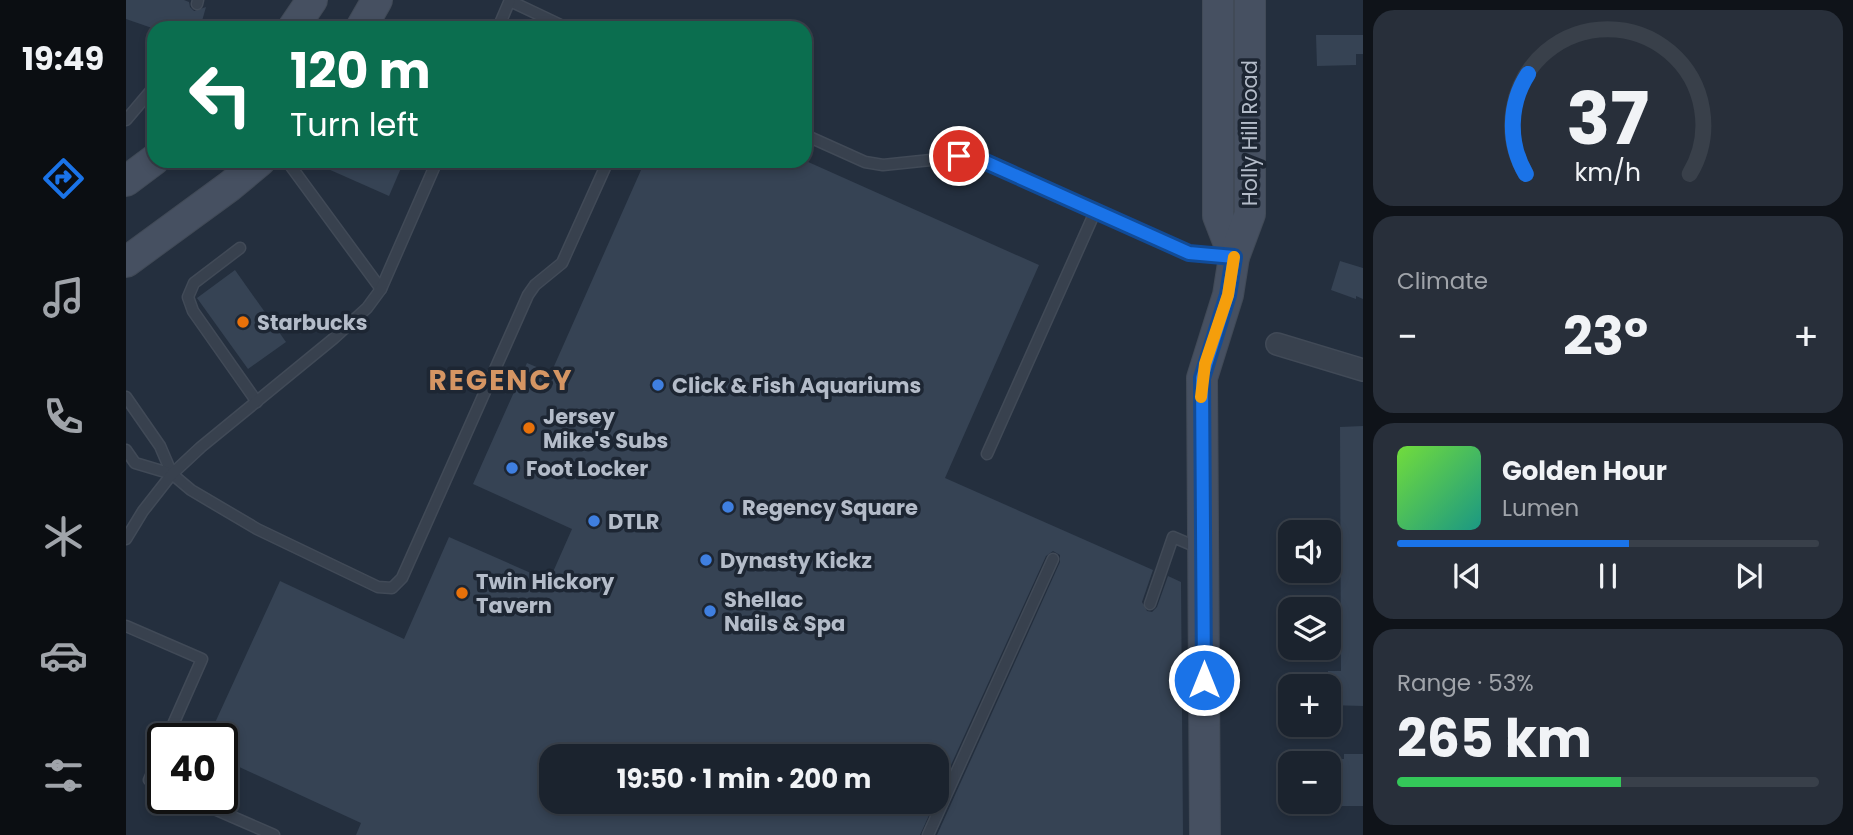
<!DOCTYPE html>
<meta charset="utf-8">
<style>
:root{--surface:#1b232e;--page:#282f3a;--text:#f1f3f6;--muted:#a0a4aa;--line:#39404a;--accent:#1a73e8}
body{margin:0;font-family:Poppins,sans-serif;background:var(--page);color:var(--text);height:100vh;display:flex;flex-direction:column;font-size:26px;white-space:nowrap}
*{box-sizing:border-box;margin:0}
p{font-size:23px;color:var(--muted)}
.icon{flex:none;width:38px;height:38px;fill:none;stroke:currentColor;stroke-width:2;stroke-linecap:round;stroke-linejoin:round}
.map{position:relative;flex:1;overflow:hidden}
.drawer{display:flex;flex-direction:column;gap:10px;padding:10px;background:#0f1319;width:490px}
.drawer>*{flex:none}
.hud{position:absolute;left:21px;top:21px;width:665px;height:147px;border-radius:21px;box-shadow:0 4px 10px #0003,0 0 0 2px var(--line);background:#0b6e4f;color:#fff;overflow:hidden}
.tools{position:absolute;left:1152px;top:520px;display:grid;gap:14px}
.tools a{display:grid;place-items:center;width:63px;height:63px;border-radius:14px;background:var(--surface);box-shadow:0 4px 10px #0003,0 0 0 2px var(--line);font-size:35px}
.speed{position:absolute;left:21px;top:723px;display:flex;gap:14px;font-size:35px;font-weight:700;text-align:center}
.speed>*{display:grid;place-content:center;width:91px;height:91px;border-radius:50%;background:var(--surface);box-shadow:0 4px 10px #0003,0 0 0 2px var(--line);line-height:1}
.speed .limit{border:4px solid #111;border-radius:10px;background:#fff;color:#111}
.pin{position:absolute;display:grid;place-items:center;width:60px;height:60px;color:#fff;margin:-30px;border:4px solid #fff;border-radius:50%;box-shadow:0 2px 7px #0007}
.me{position:absolute;width:77px;margin:-38px;rotate:0deg;stroke-linejoin:round;filter:drop-shadow(0 0 5px #0008)}
.turn{display:flex;align-items:center;gap:24px;height:147px;padding:0 28px;font-size:32px}
.turn .icon{width:91px;height:91px;stroke-width:2.5}
.turn b{display:block;font-size:49px;line-height:60px}
.big{font-size:52px;font-weight:700;line-height:1.1}
.drawer .widget{flex:1;display:flex;flex-direction:column;justify-content:center;gap:10px;min-width:0;padding:0 24px;border-radius:21px;background:var(--page)}
.drawer .dial{align-items:center;gap:0}
.dial svg{height:182px;overflow:visible;fill:none;stroke:var(--line);stroke-width:7;stroke-linecap:round;text-anchor:middle}
.dial text{fill:var(--text);stroke:none}
.song{display:flex;align-items:center;gap:21px}
.cover{width:84px;height:84px;border-radius:10px;background:linear-gradient(135deg,hsl(100 70% 55%),hsl(170 70% 35%))}
.played{height:7px;border-radius:4px;background:linear-gradient(90deg,var(--accent) 55%,var(--line) 55%)}
.keys{display:flex;justify-content:space-around;direction:ltr}
.heat{display:flex;justify-content:space-between;align-items:center;font-size:38px;direction:ltr}
.charge{height:10px;border-radius:5px;background:linear-gradient(90deg,#34c759 53%,var(--line) 0)}
.trip{position:absolute;left:413px;top:744px;width:410px;height:70px;border-radius:21px;background:var(--surface);box-shadow:0 4px 10px #0003,0 0 0 2px var(--line);font-weight:700;line-height:70px;text-align:center}
main{display:flex;flex:1;min-height:0}
.tabs{display:flex;flex-direction:column;width:126px;justify-content:space-around;align-items:center;background:#0b0e12;color:var(--muted)}
.tabs .icon{width:49px;height:49px}
.tabs .selected{color:var(--accent)}
.tabs b{font-size:32px;color:var(--text)}
.map>svg:first-child{display:block}
.building{fill:#364354}
.lines{fill:none;stroke-linecap:round;stroke-linejoin:round}
.lane-casing{stroke:#414a57;stroke-width:13}
.street-casing{stroke:#414a57;stroke-width:24}
.secondary-casing{stroke:#414a57;stroke-width:32}
.lane{stroke:#38414e;stroke-width:10}
.street{stroke:#38414e;stroke-width:21}
.secondary{stroke:#465061;stroke-width:30}
.route-casing{stroke:#114b97;stroke-width:18}
.route{stroke:#1a73e8;stroke-width:12}
.slow{stroke:#f59e0b;stroke-width:12}
.food-dot{fill:#e8710a;stroke:#1d2633;stroke-width:2.5}
.shop-dot{fill:#3f7fe0;stroke:#1d2633;stroke-width:2.5}
.labels{text-anchor:middle;dominant-baseline:central;stroke-width:7;stroke-linejoin:round;paint-order:stroke}
.street-label{font-size:21px;fill:#b4bcc9;stroke:#1d2633}
.poi-label{font-size:21px;font-weight:bold;fill:#b4bcc9;stroke:#1d2633;text-anchor:start}
.district-label{font-size:28px;font-weight:bold;letter-spacing:2px;fill:#d59563;stroke:#1d2633}
</style>
<main>
<nav class="tabs">
<b>19:49</b>
<svg class="icon selected" aria-label="directions" viewBox="0 0 24 24"><path d="M12 3l9 9-9 9-9-9zM9 14v-3h6M13 9l2 2-2 2"/></svg>
<svg class="icon" aria-label="music" viewBox="0 0 24 24"><path d="M9 18V5l10-2v13"/><circle cx="6" cy="18" r="3"/><circle cx="16" cy="16" r="3"/></svg>
<svg class="icon" aria-label="phone" viewBox="0 0 24 24"><path d="M5 4h4l2 5-3 2q2 4 5 5l2-3 5 2v4C11 20 4 13 5 4z"/></svg>
<svg class="icon" aria-label="climate" viewBox="0 0 24 24"><path d="M12 3v18M4 7l16 10M4 17L20 7"/></svg>
<svg class="icon" aria-label="car" viewBox="0 0 24 24"><path d="M5 17H2v-5l4-1 3-4h7l3 4 3 1v5h-3M9 17h6M6 11h13"/><circle cx="7" cy="17" r="2"/><circle cx="17" cy="17" r="2"/></svg>
<svg class="icon" aria-label="filters" viewBox="0 0 24 24"><path d="M4 7h16M4 17h16"/><circle cx="9" cy="7" r="2"/><circle cx="15" cy="17" r="2"/></svg>
</nav>
<div class="map">
<svg width="1237" height="835" viewBox="0 0 1237 835">
<rect width="100%" height="100%" fill="#242f3e"/>
<!-- building -->
<g class="building">
<path d="M 0,0 L 58,0 L 63,2 L 64,7 L 68,11 L 80,7 L 74,28 L 26,28 L 0,19 Z"/>
<path d="M 1190,35 L 1237,35 L 1237,54 L 1230,54 L 1230,65 L 1191,66 Z"/>
<path d="M 184,161 L 278,161 L 263,196 Z"/>
<path d="M 519,161 L 680,161 L 913,265 L 819,478 L 1027,570 L 1016,602 L 1021,611 L 1026,612 L 1031,607 L 1042,576 L 1055,582 L 1057,835 L 811,835 L 934,562 L 934,555 L 927,551 L 920,556 L 810,798 L 810,756 L 425,756 L 425,802 L 809,802 L 794,835 L 230,835 L 235,823 L 96,759 L 96,738 L 82,738 L 154,581 L 278,639 L 323,537 L 423,581 L 446,529 L 347,484 L 401,363 L 425,373 Z"/>
<path d="M 1214,261 L 1237,268 L 1237,299 L 1230,296 L 1230,299 L 1205,290 Z"/>
<path d="M 109,270 L 160,342 L 122,369 L 71,298 Z"/>
<path d="M 1237,426 L 1237,706 L 1202,705 L 1202,671 L 1215,671 L 1214,427 Z"/>
<path d="M 1218,754 L 1237,754 L 1237,806 L 1202,806 L 1202,759 L 1218,759 Z"/>
</g>
<g class="lines">
<defs>
<g id="lane">
<path d="M 384,1 L 441,28"/>
<path d="M 71,4 L 72,0"/>
<path d="M 372,28 L 384,0"/>
<path d="M 0,120 L 28,87"/>
<path d="M 679,135 L 739,162 L 757,165 L 843,156 L 1064,253 L 1104,256"/>
<path d="M 161,161 L 255,289"/>
<path d="M 114,248 L 68,283 L 62,297 L 67,311 L 131,402"/>
<path d="M 0,397 L 34,446 L 46,474"/>
<path d="M 0,450 L 9,463 L 46,474 L 65,490 L 131,529 L 252,587 L 266,588 L 276,578 L 402,295 L 409,285 L 436,263 L 482,161"/>
<path d="M 861,454 L 969,212"/>
<path d="M 0,539 L 17,511 L 46,474 L 75,447 L 207,339 L 241,308 L 255,289 L 311,161"/>
<path d="M 1024,604 L 1047,537 L 1073,548"/>
<path d="M 0,626 L 76,659 L 41,738"/>
<path d="M 37,748 L 23,780 L 37,786"/>
<path d="M 63,798 L 148,835"/>
<path d="M 802,835 L 927,559"/>
</g>
<path id="street" d="M 1151,344 L 1237,370"/>
<g id="secondary">
<path d="M 1092,0 L 1092,216 L 1108,257"/>
<path d="M 167,28 L 186,0"/>
<path d="M 235,28 L 251,0"/>
<path d="M 0,181 L 28,160"/>
<path d="M 0,262 L 104,186 L 134,161"/>
<path d="M 1079,835 L 1076,378 L 1102,295 L 1108,257 L 1124,214 L 1124,0"/>
</g>
</defs>
<!-- lane casing -->
<use href="#lane" class="lane-casing"/>
<!-- street casing -->
<use href="#street" class="street-casing"/>
<!-- secondary casing -->
<use href="#secondary" class="secondary-casing"/>
<!-- lane -->
<use href="#lane" class="lane"/>
<!-- street -->
<use href="#street" class="street"/>
<!-- secondary -->
<use href="#secondary" class="secondary"/>
</g>
<g class="lines">
<defs>
<path id="route" d="M 833,156 L 853,159 L 1063,253 L 1108,257 L 1102,295 L 1076,378 L 1078,680"/>
</defs>
<!-- route casing -->
<use href="#route" class="route-casing"/>
<!-- route -->
<use href="#route" class="route"/>
<!-- slow -->
<path class="slow" d="M 1075,397 L 1079,364 L 1102,295 L 1108,257"/>
</g>
<!-- markers -->
<g class="food-dot">
<circle cx="117" cy="322" r="7"/>
<circle cx="403" cy="428" r="7"/>
<circle cx="336" cy="593" r="7"/>
</g>
<g class="shop-dot">
<circle cx="532" cy="385" r="7"/>
<circle cx="386" cy="468" r="7"/>
<circle cx="602" cy="507" r="7"/>
<circle cx="468" cy="521" r="7"/>
<circle cx="580" cy="560" r="7"/>
<circle cx="584" cy="611" r="7"/>
</g>
<g class="labels">
<!-- street labels -->
<g class="street-label">
<text transform="translate(1123 133) rotate(-90)">Holly Hill Road</text>
</g>
<!-- poi labels -->
<g class="poi-label">
<text x="131" y="322">Starbucks</text>
<text x="546" y="385">Click &amp; Fish Aquariums</text>
<text x="417" y="416">Jersey<tspan x="417" dy="24">Mike's Subs</tspan></text>
<text x="400" y="468">Foot Locker</text>
<text x="616" y="507">Regency Square</text>
<text x="482" y="521">DTLR</text>
<text x="594" y="560">Dynasty Kickz</text>
<text x="350" y="581">Twin Hickory<tspan x="350" dy="24">Tavern</tspan></text>
<text x="598" y="599">Shellac<tspan x="598" dy="24">Nails &amp; Spa</tspan></text>
</g>
<!-- district labels -->
<g class="district-label">
<text x="375" y="380">REGENCY</text>
</g>
</g>
</svg>
<div class="tools">
<a><svg class="icon" aria-label="sound" viewBox="0 0 24 24"><path d="M4 9h4l5-4v14l-5-4H4zM17 9q2 3 0 6"/></svg></a>
<a><svg class="icon" aria-label="layers" viewBox="0 0 24 24"><path d="M12 4l9 5-9 5-9-5zM3 14l9 5 9-5"/></svg></a>
<a>+</a>
<a>−</a>
</div>
<div class="speed"><div class="limit">40</div></div>
<div class="pin" style="left:833px;top:156px;background:#d93025"><svg class="icon" aria-label="arrive" viewBox="0 0 24 24"><path d="M6 21V4h12l-3 4 3 4H6"/></svg></div>
<svg class="me" style="left:1078px;top:680px" viewBox="-20 -20 40 40"><circle r="17" fill="#1a73e8" stroke="#fff" stroke-width="3"/><path d="M0-11L8 9 0 5-8 9z" fill="#fff"/></svg>
<div class="trip">19:50 · 1 min · 200 m</div>
<div class="hud">
<div class="turn"><svg class="icon" aria-label="left" viewBox="0 0 24 24"><path d="M17 20v-9H6M10 6l-5 5 5 5"/></svg><div><b>120 m</b>Turn left</div></div>
</div>
</div>
<section class="drawer">
<div class="widget dial"><svg viewBox="0 0 100 80">
<path d="M14 69A42 42 0 1 1 86 69"/>
<path d="M14 69A42 42 0 0 1 15 25" stroke="#1a73e8"/>
<text x="50" y="56" font-size="32" font-weight="700">37</text>
<text x="50" y="72" font-size="11">km/h</text>
</svg></div>
<div class="widget"><p>Climate</p>
<div class="heat"><a>−</a><b class="big">23°</b><a>+</a></div>
</div>
<div class="widget">
<div class="song"><i class="cover"></i><div><b>Golden Hour</b><p>Lumen</p></div></div>
<div class="played"></div>
<div class="keys"><svg class="icon" aria-label="previous" viewBox="0 0 24 24"><path d="M18 5L8 12l10 7zM5 5v14"/></svg><svg class="icon" aria-label="pause" viewBox="0 0 24 24"><path d="M8 5v14M16 5v14"/></svg><svg class="icon" aria-label="next" viewBox="0 0 24 24"><path d="M6 5l10 7-10 7zM19 5v14"/></svg></div>
</div>
<div class="widget"><p>Range · 53%</p><b class="big">265 km</b><div class="charge"></div></div>
</section>
</main>
